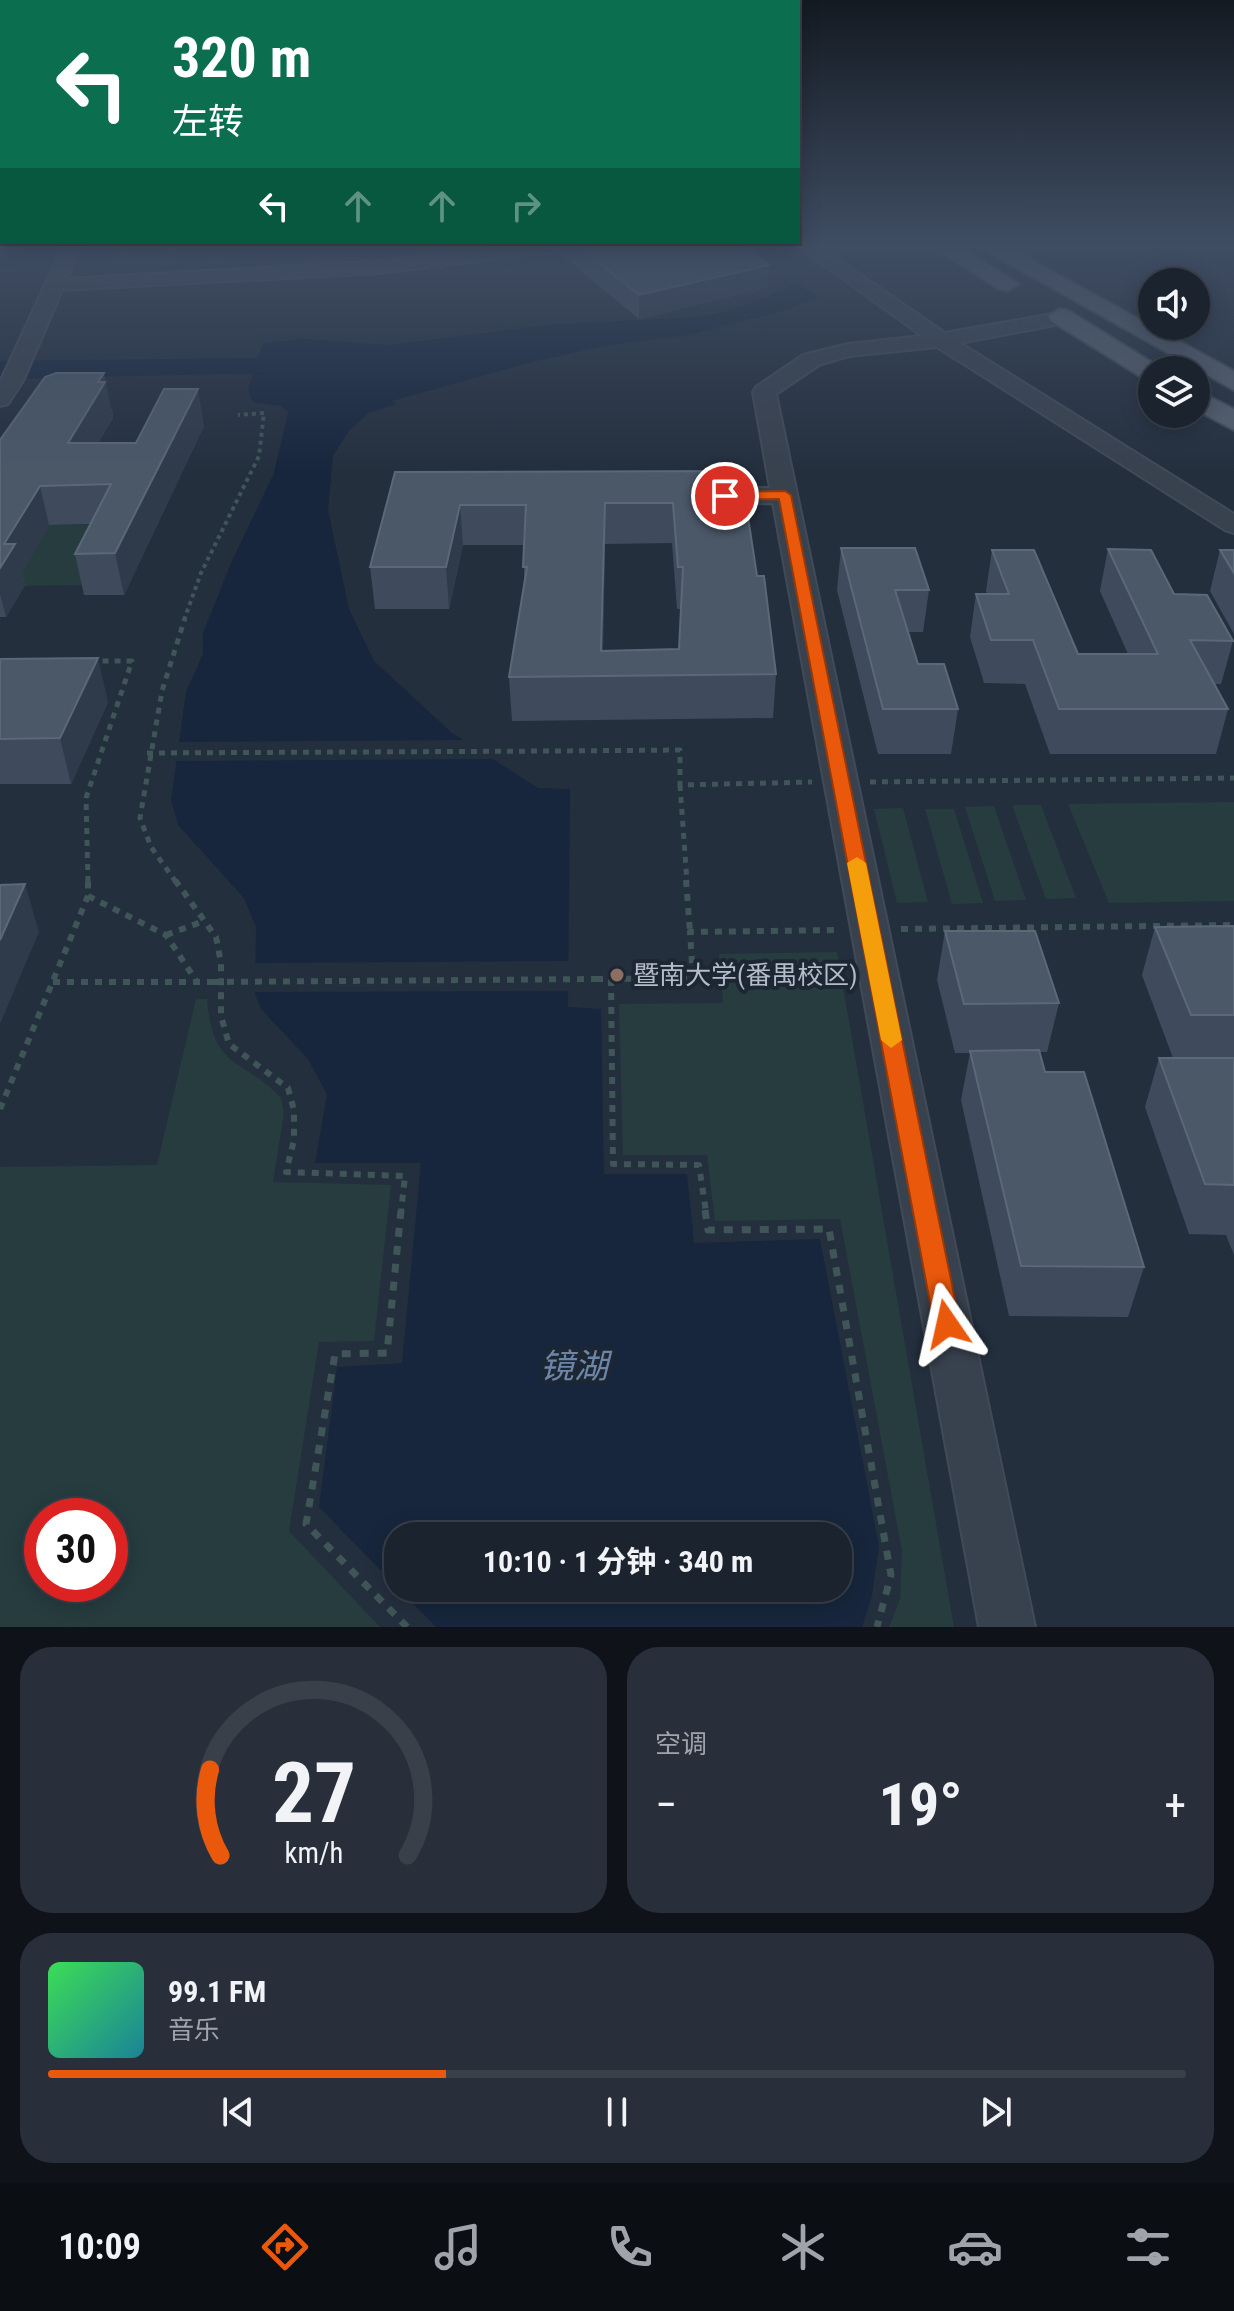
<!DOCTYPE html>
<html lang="zh">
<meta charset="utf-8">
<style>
:root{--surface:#1b232e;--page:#282f3a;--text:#f1f3f6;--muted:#a0a4aa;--line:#39404a;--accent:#ea580c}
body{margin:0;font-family:"Roboto Condensed","Noto Sans SC",sans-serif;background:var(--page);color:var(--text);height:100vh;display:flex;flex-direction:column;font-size:30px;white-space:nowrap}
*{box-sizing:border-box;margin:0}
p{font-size:26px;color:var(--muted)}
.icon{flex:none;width:44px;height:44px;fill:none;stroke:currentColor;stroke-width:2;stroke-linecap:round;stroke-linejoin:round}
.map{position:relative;height:1627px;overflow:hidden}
.panel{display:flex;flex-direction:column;gap:20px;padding:20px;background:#0f1319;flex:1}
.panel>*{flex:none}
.top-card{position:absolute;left:0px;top:0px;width:800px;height:244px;box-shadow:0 4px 20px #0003,0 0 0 2px var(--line);background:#0b6e4f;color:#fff;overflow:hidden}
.controls{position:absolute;left:1138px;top:268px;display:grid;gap:16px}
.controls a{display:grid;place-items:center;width:72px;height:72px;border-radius:50%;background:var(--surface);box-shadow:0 4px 20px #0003,0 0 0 2px var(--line);font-size:40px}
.speed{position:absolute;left:24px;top:1498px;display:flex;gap:16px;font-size:40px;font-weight:700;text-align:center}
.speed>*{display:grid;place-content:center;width:104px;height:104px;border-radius:50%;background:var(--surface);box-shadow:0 4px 20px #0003,0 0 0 2px var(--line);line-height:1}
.speed .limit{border:12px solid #d22;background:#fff;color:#111}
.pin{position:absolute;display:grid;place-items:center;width:68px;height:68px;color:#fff;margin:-34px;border:4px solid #fff;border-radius:50%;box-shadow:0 2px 8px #0007}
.me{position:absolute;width:88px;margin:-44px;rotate:349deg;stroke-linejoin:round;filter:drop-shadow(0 0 6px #0008)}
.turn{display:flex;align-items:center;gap:28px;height:168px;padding:0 40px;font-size:36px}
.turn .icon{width:104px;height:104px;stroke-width:2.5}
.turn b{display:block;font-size:56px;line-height:68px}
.lanes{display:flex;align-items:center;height:76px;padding:0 40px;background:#0003;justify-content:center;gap:40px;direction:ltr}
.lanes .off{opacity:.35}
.big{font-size:60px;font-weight:700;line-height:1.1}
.panel .card{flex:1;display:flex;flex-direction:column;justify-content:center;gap:12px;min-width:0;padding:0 28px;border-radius:32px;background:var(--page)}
.panel .dial{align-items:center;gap:0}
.dial svg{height:208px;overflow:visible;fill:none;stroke:var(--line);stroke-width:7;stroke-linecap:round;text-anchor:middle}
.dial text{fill:var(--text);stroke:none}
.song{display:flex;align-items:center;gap:24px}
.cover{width:96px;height:96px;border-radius:12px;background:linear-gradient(135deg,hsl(130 70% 55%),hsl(190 70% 35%))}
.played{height:8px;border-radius:4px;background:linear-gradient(90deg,var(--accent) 35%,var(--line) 35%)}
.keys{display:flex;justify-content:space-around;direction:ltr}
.heat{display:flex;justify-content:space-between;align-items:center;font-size:44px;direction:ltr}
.panel .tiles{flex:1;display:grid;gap:20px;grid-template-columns:1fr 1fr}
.card:last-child{grid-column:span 2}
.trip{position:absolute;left:384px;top:1522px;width:468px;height:80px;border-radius:32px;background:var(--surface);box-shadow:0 4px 20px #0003,0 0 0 2px var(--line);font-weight:700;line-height:80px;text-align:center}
.dock{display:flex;height:128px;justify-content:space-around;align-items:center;background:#0b0e12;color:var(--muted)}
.dock .icon{width:56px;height:56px}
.dock .on{color:var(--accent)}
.dock b{font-size:36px;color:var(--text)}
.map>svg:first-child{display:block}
.green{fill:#263c3f;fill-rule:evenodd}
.water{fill:#17263c;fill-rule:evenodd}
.pier{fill:#242f3e}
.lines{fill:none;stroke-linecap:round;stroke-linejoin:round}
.river{fill:#17263c;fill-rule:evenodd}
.minor-casing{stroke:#414a57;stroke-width:4}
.major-casing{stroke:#414a57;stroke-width:4}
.path-far3{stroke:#3f5557;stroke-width:4;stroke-dasharray:4 4;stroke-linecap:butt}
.path-far2{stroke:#3f5557;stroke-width:5;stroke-dasharray:6 6;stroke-linecap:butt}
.path-far1{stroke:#3f5557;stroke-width:6;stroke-dasharray:7 7;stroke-linecap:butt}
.path{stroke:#3f5557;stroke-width:7;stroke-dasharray:9 9;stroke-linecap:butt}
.minor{fill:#38414e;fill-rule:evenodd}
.major{fill:#56606e;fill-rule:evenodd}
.path-bridge-far1{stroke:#3f5557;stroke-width:5;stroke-dasharray:6 6;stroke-linecap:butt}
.path-bridge{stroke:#3f5557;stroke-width:6;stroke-dasharray:7 7;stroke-linecap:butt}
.wall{fill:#3f4b5c;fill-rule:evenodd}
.shaded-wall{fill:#2f3b4b}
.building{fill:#4b5868;stroke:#5c6777;stroke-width:2;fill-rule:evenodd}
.route{fill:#ea580c;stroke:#983908;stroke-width:2}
.slow{fill:#f59e0b}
.education-dot{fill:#8d6e63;stroke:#1d2633;stroke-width:3}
.labels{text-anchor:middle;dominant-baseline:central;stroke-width:8;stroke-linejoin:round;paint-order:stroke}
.poi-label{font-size:26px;fill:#b4bcc9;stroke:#1d2633;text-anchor:start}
.near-water-label{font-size:34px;font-style:italic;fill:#6d86a8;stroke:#1d2633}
</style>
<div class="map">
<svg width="1234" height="1627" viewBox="0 0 1234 1627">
<rect width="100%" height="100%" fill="#242f3e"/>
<!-- green -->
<g class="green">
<path d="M 111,244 L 195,244 L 248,253 L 226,264 L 168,253 L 165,254 L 184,258 L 161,269 L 104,258 L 127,248 Z"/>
<path d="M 119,524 L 89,585 L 15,586 L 49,525 Z"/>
<path d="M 1234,802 L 1234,901 L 1109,903 L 1068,804 Z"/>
<path d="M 1012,805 L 1041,805 L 1076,898 L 1046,899 Z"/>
<path d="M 994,806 L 1026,900 L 995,901 L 965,807 Z"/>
<path d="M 903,808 L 928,902 L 897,903 L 874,809 Z"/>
<path d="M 925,809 L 954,809 L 983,903 L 952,904 Z"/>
<path d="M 837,952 L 954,1627 L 889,1627 L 900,1599 L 902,1551 L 840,1219 L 715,1221 L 707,1155 L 623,1155 L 619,1004 L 723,1003 L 719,954 Z"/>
<path d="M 196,999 L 207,999 C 213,1071 241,1056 281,1098 L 284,1114 L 273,1182 L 391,1185 L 374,1341 L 319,1342 L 289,1531 L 380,1627 L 0,1627 L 0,1167 L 157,1165 ZM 42,1516 L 110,1516 L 110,1584 L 42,1584 Z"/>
</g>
<!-- water -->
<path class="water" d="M 796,282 L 818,297 L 790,309 L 685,336 L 609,345 L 532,362 L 392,401 L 396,404 L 368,413 L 348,432 L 333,456 L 328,510 L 349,609 L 374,661 L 452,733 L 538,788 L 570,789 L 568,1007 L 601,1009 L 604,1174 L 687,1174 L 694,1243 L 820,1239 L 879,1546 L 872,1596 L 862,1627 L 436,1627 L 319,1507 L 337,1367 L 402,1363 L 421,1163 L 315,1163 L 327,1094 L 308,1059 L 261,1009 L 255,994 L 256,927 L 244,898 L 178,825 L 171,800 L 186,692 L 203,654 L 203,633 L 231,563 L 274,473 L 288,412 L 281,406 L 253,402 L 248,389 L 263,343 L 304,339 L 387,345 L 548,325 L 694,317 L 723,312 L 765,298 ZM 398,1536 L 838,1536 L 838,1588 L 398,1588 Z"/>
<!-- pier -->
<g class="pier">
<path d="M 471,740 L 500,759 L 170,761 L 174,742 Z"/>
<path d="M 572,961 L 572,991 L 251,992 L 250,963 Z"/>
</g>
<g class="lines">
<!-- river -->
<path class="river" d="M 255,358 L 266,361 L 270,367 L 266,373 L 0,379 L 0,361 Z"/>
<defs>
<g id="minor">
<path d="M 64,244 L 82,244 L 67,279 L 379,261 L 531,244 L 588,244 L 579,249 L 379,273 L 62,290 L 24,379 L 8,404 L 0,406 L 0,382 Z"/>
<path d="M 795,244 L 816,244 L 945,333 L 1064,312 L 1071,314 L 1074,318 L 1071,322 L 960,343 L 1234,514 L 1234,533 L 1225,530 L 937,347 L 849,356 L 819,365 L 776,394 L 1035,1627 L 979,1627 L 773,503 L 699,504 L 686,496 L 699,488 L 770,488 L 753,392 L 756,387 L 803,355 L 848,344 L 922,336 Z"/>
</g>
<g id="major">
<path d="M 928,244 L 955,244 L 1019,284 L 1007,291 L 999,289 Z"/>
<path d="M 974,244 L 1002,244 L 1234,371 L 1234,390 Z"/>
<path d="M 1060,309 L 1069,311 L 1164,370 L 1152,370 L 1152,380 L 1143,378 L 1051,321 L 1048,316 Z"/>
<path d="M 1196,390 L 1234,409 L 1234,430 L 1196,410 Z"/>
</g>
</defs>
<!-- minor casing -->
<use href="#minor" class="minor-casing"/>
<!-- major casing -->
<use href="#major" class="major-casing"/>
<!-- path-far3 -->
<path class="path-far3" d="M 184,620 L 201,573 L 259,456 L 264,413 L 238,415"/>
<!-- path-far2 -->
<g class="path-far2">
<path d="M 555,751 L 680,750 L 680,785 L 812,782"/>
<path d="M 870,782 L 1234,778"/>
<path d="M 680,785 L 687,882"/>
<path d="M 88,882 L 86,798 L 132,661 L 93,661"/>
<path d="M 176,882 L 151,847 L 140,818 L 162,691 L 185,618"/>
</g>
<!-- path-far1 -->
<g class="path-far1">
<path d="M 175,880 L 216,937 L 221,963 L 221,1016 L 229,1044 L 288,1088 L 294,1110 L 294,1140 L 286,1172 L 405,1176 L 401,1212"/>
<path d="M 686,880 L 690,932"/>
<path d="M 88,896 L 166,935 L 197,982"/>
<path d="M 901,929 L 1234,925"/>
<path d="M 166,935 L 204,921"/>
<path d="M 596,979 L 693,978 L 690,932 L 839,930"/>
<path d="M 611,979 L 613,1164 L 699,1165 L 706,1212"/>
<path d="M 53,982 L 213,982"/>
<path d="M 0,1109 L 88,896 L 88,880"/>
</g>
<!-- path -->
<g class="path">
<path d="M 401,1210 L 387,1353 L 335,1354 L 306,1524 L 407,1627"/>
<path d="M 705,1210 L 708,1230 L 829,1229 L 891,1575 L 877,1627"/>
</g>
<!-- minor -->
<use href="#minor" class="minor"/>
<!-- major -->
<use href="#major" class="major"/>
<!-- path-bridge-far1 -->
<path class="path-bridge-far1" d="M 147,753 L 555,751"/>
<!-- path-bridge -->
<path class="path-bridge" d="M 213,982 L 596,979"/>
</g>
<!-- wall -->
<g class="wall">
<path d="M 563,244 L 741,244 L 767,288 L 639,319 L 564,257 Z"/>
<path d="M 112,409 L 113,418 L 98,443 L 136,443 L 204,426 L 124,595 L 84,595 L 75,554 L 90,524 L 49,525 L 22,573 L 25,585 L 6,617 L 0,617 L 0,440 Z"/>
<path d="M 741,471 L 757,576 L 776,674 L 773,718 L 512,721 L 509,677 L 524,587 L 524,545 L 463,545 L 449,609 L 375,609 L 370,567 L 395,472 ZM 672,543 L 677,609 L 681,609 L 679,649 L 603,651 L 605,544 Z"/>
<path d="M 841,548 L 929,590 L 923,632 L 908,632 L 918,664 L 958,709 L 951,754 L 878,754 L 837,590 Z"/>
<path d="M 1108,549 L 1174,594 L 1233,641 L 1221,684 L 1214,684 L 1228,709 L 1216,754 L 1050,754 L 1025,684 L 984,683 L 970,637 L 976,594 L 987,594 L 986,591 L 992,550 L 1078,654 L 1128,654 L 1100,591 Z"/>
<path d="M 1220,550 L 1234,550 L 1234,634 L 1210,591 Z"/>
<path d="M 0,659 L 108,702 L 71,784 L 0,784 Z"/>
<path d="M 1234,926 L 1234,1255 L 1226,1235 L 1189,1234 L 1145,1107 L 1159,1058 L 1173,1058 L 1142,975 L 1155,927 Z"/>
<path d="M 945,931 L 1059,1003 L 1047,1052 L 1040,1052 L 1045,1072 L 1144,1267 L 1128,1317 L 1009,1316 L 961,1100 L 970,1053 L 955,1053 L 937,980 Z"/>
</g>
<!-- shaded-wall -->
<g class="shaded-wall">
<path d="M 769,265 L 767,288 L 639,319 L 639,295 Z"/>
<path d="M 104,373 L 113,418 L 76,482 L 68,443 L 98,382 Z"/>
<path d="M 198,389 L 204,426 L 124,595 L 115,553 Z"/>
<path d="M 40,486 L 49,525 L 22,573 L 25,585 L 6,617 L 0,594 L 0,568 L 4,544 Z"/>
<path d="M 605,503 L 605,544 L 602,676 L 601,651 Z"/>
<path d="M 460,505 L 463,545 L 449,609 L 446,567 Z"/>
<path d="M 98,658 L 108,702 L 71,784 L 60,738 Z"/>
<path d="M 25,884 L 39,932 L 0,1024 L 0,940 Z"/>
</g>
<!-- building -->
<g class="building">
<path d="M 575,244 L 741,244 L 769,265 L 639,295 Z"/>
<path d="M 56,373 L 104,373 L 98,382 L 105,382 L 68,443 L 136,443 L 164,389 L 198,389 L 115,553 L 75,554 L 111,484 L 40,486 L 4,544 L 15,544 L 0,568 L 0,440 L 45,377 Z"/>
<path d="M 741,471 L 757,576 L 764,576 L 776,674 L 509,677 L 527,567 L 523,567 L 526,505 L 460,505 L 446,567 L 370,567 L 395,472 ZM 605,503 L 673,503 L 678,567 L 683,567 L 679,649 L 601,651 Z"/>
<path d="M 841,548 L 915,548 L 929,590 L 895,590 L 918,664 L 944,664 L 958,709 L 883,709 Z"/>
<path d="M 1108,549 L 1151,550 L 1174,594 L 1207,595 L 1233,641 L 1190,640 L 1228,709 L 1059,709 L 1033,640 L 991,640 L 976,594 L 1009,594 L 992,550 L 1034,550 L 1078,654 L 1158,654 Z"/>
<path d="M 1220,550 L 1234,550 L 1234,573 Z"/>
<path d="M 98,658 L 60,738 L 0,739 L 0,659 Z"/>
<path d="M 25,884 L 0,940 L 0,885 Z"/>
<path d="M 1234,926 L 1234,1015 L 1191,1015 L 1155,927 Z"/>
<path d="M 945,931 L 1035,931 L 1059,1003 L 964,1004 Z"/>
<path d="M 1039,1050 L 1045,1072 L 1084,1072 L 1144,1267 L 1021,1266 L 970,1051 Z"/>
<path d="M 1159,1058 L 1234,1058 L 1234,1185 L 1205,1184 Z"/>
</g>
<!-- sky -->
<linearGradient id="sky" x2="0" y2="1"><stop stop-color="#141a22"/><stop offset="0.52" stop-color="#3f4d63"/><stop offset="1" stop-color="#3f4d63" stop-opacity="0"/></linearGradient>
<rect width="1234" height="472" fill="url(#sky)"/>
<!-- route -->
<path class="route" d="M 785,491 L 791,495 L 960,1324 L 956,1331 L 947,1335 L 938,1331 L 934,1324 L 779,499 L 725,500 L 718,496 L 725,492 Z"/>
<!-- slow -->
<path class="slow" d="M 857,857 L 866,863 L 902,1040 L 891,1048 L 881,1040 L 847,863 Z"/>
<!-- markers -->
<circle class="education-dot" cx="617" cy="975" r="8"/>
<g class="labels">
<!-- poi labels -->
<g class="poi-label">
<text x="633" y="975">暨南大学(番禺校区)</text>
</g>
<!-- near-water labels -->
<g class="near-water-label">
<text x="574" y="1366">镜湖</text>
</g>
</g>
</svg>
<div class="controls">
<a><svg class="icon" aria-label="sound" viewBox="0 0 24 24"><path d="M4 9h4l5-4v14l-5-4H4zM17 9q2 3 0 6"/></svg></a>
<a><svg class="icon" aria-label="layers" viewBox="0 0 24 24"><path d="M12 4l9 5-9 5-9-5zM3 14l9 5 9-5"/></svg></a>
</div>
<div class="speed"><div class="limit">30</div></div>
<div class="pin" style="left:725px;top:496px;background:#d93025"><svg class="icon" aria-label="arrive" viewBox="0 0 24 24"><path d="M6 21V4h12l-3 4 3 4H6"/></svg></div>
<svg class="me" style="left:947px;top:1324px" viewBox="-20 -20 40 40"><path d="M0-17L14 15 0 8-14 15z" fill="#ea580c" stroke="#fff" stroke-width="4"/></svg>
<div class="trip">10:10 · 1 分钟 · 340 m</div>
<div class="top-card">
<div class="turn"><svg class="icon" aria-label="left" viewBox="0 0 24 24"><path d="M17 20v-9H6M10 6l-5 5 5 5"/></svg><div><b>320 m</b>左转</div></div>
<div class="lanes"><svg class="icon" aria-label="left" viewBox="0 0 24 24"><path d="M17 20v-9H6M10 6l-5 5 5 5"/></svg><svg class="icon off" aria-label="ahead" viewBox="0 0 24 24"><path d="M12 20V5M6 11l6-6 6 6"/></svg><svg class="icon off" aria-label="ahead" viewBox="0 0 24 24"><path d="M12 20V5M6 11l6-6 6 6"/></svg><svg class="icon off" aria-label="right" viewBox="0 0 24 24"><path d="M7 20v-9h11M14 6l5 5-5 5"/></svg></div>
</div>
</div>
<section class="panel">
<div class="tiles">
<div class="card dial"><svg viewBox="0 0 100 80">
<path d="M14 69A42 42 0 1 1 86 69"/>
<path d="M14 69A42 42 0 0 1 10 36" stroke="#ea580c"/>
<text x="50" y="56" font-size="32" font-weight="700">27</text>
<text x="50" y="72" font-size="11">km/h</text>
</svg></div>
<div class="card"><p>空调</p>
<div class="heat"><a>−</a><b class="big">19°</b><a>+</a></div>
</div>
<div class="card">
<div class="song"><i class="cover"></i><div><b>99.1 FM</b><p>音乐</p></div></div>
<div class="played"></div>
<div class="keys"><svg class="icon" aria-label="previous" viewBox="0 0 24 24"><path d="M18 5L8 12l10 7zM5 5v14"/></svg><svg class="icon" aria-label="pause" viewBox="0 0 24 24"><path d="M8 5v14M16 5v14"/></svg><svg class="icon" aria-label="next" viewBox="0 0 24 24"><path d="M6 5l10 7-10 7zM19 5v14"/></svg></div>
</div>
</div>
</section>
<nav class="dock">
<b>10:09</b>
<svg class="icon on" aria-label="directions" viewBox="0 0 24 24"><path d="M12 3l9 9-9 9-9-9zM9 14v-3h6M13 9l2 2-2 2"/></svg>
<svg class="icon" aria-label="music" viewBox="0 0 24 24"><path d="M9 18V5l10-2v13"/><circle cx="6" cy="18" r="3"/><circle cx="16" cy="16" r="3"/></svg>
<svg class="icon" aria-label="phone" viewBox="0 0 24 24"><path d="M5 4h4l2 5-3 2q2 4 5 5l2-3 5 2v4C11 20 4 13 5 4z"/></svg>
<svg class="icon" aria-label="climate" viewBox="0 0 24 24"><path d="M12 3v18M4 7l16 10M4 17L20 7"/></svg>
<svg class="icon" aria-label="car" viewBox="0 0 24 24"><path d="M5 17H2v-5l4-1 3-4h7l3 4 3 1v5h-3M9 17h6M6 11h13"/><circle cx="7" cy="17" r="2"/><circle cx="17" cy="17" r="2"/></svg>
<svg class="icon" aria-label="filters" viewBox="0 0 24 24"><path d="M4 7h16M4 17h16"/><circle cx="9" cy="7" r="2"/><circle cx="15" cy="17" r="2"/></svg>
</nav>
